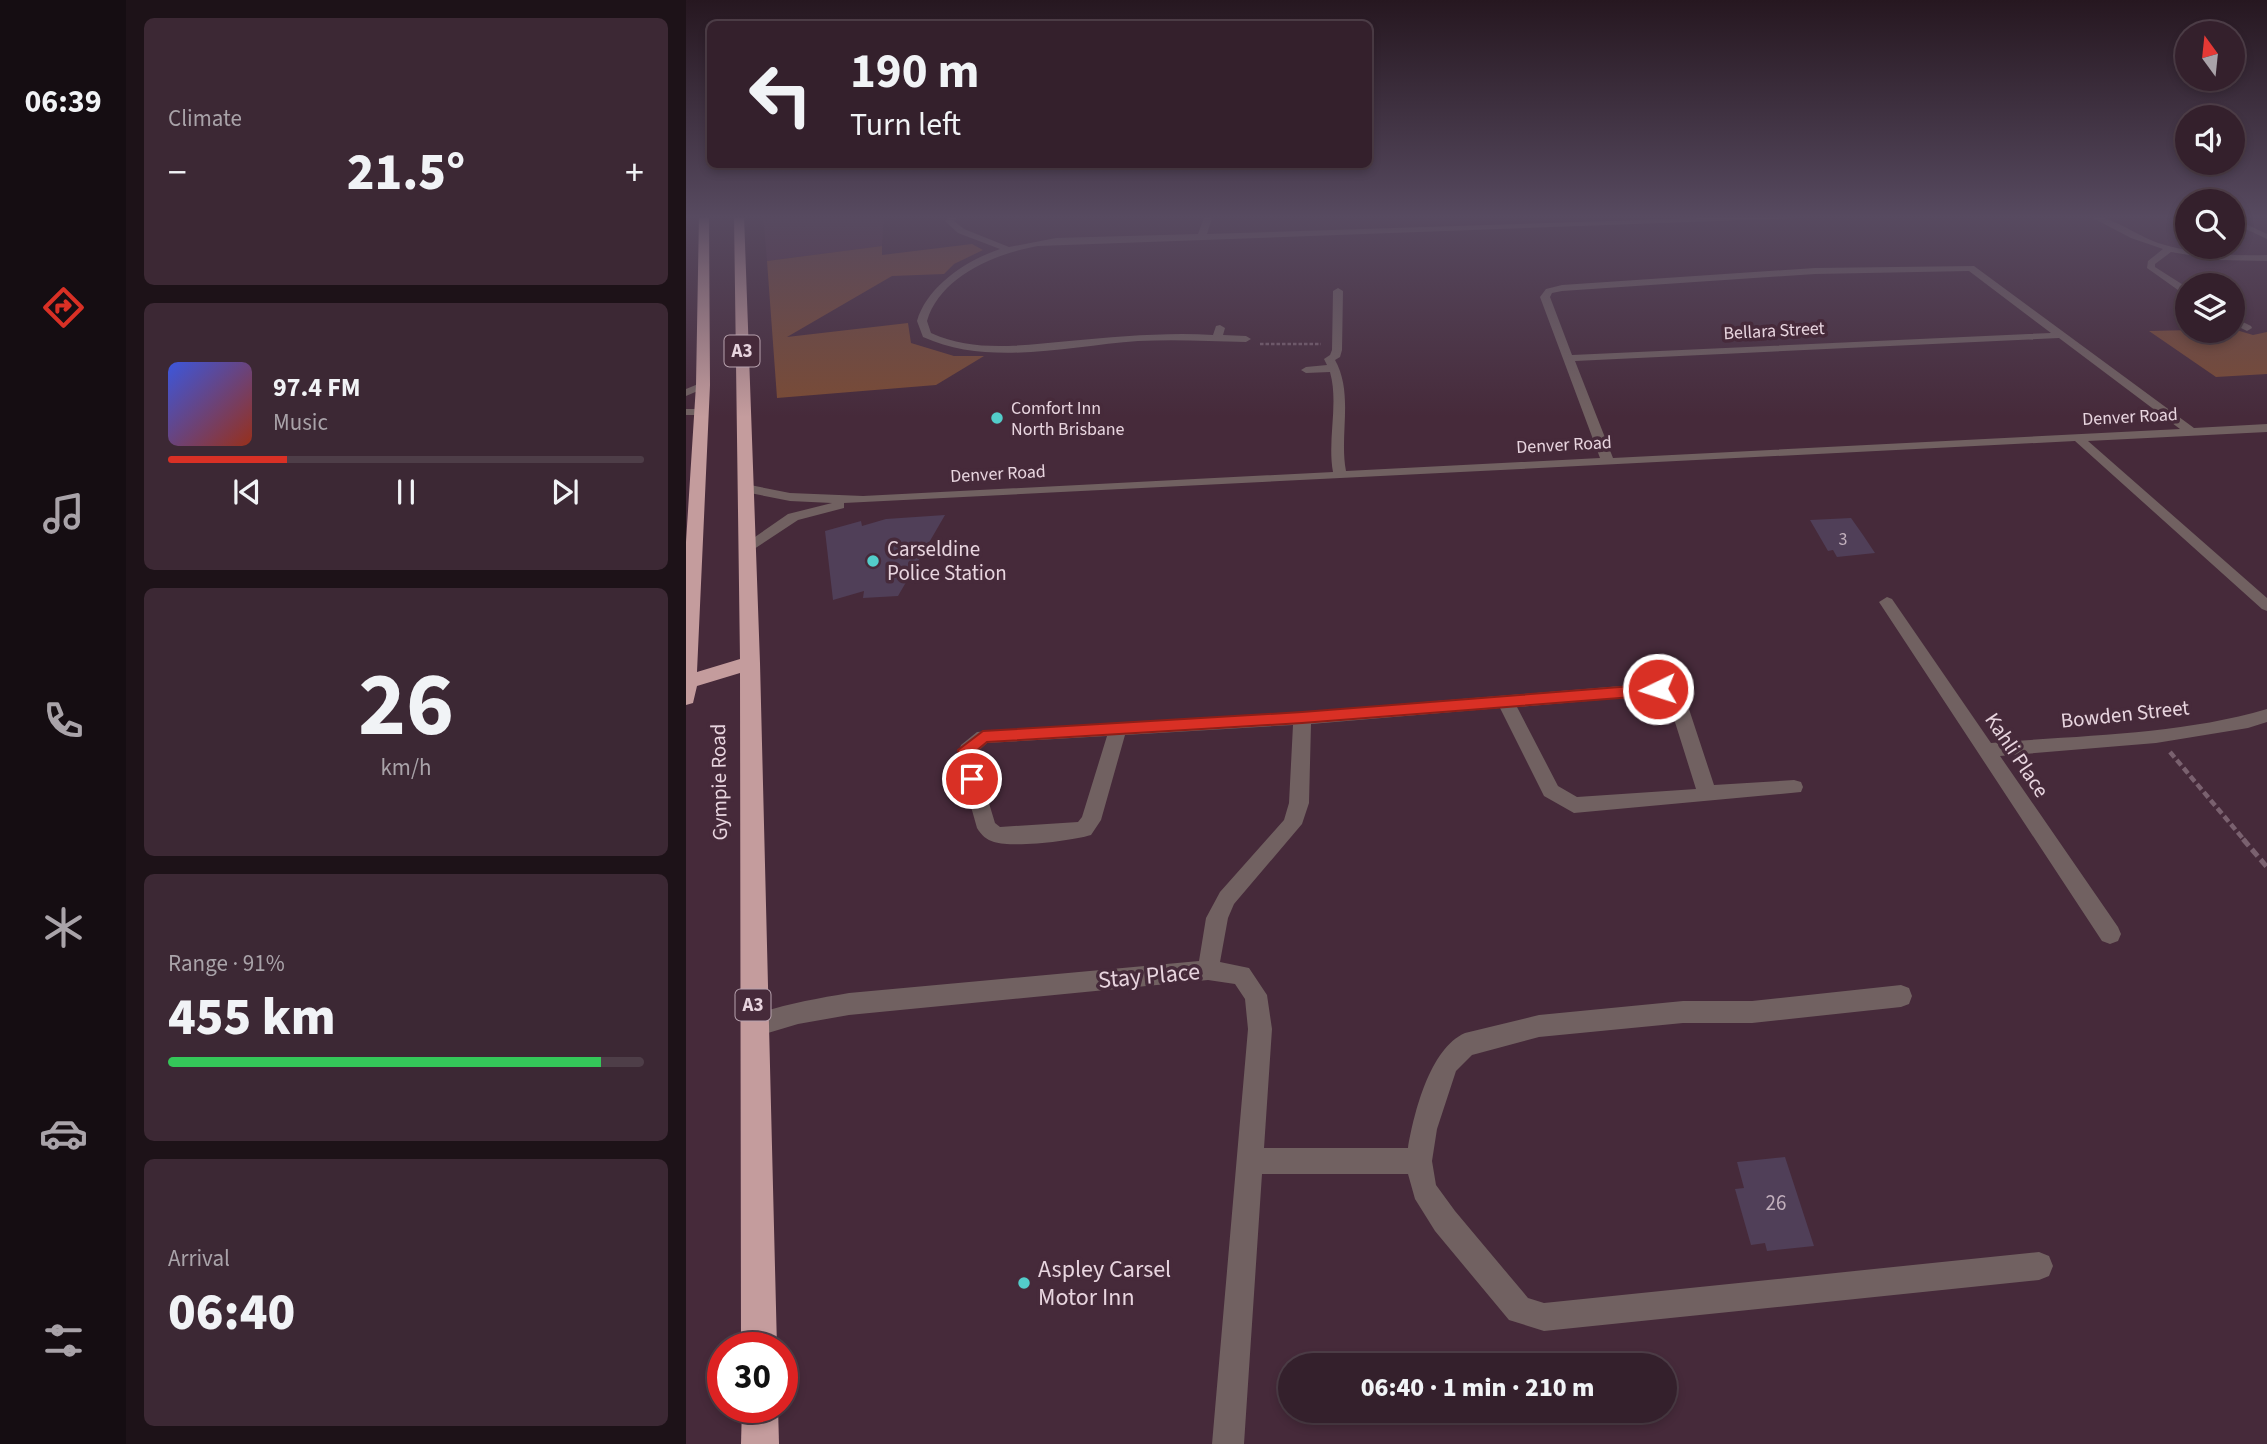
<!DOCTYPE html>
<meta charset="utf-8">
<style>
:root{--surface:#34202c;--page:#3c2834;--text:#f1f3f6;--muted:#a9a3a9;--line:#4e3e48;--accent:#d93025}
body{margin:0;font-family:"Source Sans 3",sans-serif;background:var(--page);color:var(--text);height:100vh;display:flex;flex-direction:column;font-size:26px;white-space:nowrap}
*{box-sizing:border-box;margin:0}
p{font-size:23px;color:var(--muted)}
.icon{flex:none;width:38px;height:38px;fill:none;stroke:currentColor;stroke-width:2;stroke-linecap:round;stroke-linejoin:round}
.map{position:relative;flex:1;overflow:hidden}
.side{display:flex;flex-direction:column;gap:18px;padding:18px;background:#1d1218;width:560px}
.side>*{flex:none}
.guide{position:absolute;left:21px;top:21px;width:665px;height:147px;border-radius:10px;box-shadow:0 4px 10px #0003,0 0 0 2px var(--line);background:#34202c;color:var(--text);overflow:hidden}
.needle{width:46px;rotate:345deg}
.fabs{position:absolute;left:1489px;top:21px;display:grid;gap:14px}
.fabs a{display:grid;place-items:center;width:70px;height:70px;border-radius:50%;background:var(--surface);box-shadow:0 4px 10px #0003,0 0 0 2px var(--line);font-size:35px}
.speed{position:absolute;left:21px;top:1332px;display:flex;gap:14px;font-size:35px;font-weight:700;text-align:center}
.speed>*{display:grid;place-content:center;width:91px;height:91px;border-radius:50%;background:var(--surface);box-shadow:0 4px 10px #0003,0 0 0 2px var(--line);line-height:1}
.speed .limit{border:10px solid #d22;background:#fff;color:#111}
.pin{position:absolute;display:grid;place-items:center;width:60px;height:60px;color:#fff;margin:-30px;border:4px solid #fff;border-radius:50%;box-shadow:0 2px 7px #0007}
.me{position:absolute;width:77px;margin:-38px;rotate:266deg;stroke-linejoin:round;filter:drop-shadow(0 0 5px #0008)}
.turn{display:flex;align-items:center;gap:24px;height:147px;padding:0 28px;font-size:32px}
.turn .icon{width:91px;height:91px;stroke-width:2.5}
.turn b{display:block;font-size:49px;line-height:60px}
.big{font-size:52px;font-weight:800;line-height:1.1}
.side .card{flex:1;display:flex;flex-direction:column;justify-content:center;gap:10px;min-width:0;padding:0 24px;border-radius:10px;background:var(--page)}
.side .dial{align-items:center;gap:0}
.dial b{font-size:91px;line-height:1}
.song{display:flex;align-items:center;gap:21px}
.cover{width:84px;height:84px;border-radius:10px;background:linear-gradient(135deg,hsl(230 70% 55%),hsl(10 70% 35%))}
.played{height:7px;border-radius:4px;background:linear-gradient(90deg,var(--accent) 25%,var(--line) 25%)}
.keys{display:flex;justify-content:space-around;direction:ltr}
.heat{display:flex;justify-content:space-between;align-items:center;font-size:38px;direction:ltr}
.charge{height:10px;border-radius:5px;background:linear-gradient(90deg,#34c759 91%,var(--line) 0)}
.trip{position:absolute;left:592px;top:1353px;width:399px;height:70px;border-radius:35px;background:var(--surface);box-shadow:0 4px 10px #0003,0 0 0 2px var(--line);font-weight:800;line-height:70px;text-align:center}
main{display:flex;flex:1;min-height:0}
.tab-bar{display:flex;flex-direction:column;width:126px;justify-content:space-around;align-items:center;background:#150d12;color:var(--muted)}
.tab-bar .icon{width:49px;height:49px}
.tab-bar .selected{color:var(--accent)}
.tab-bar b{font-size:32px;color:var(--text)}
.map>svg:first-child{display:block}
.built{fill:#553246}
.green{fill:#7b4b34}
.building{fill:#503f58}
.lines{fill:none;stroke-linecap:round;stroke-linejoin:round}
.path-far2{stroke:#7a616f;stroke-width:2.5;stroke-dasharray:3.5 2;stroke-linecap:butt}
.path-far1{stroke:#7a616f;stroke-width:4.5;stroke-dasharray:7 3.5;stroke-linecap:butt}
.path{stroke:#7a616f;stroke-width:5;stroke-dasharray:9 4.5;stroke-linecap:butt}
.minor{fill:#716161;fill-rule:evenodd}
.highway{fill:#c49c9d;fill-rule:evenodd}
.route{fill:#d93025;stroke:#8d1f18;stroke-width:2}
.poi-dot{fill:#53cdca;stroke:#462a3a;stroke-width:2.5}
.labels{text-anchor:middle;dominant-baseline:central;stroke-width:7;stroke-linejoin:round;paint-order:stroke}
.far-street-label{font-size:18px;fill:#e8d5df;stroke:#462a3a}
.far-poi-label{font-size:18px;fill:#e8d5df;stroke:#462a3a;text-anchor:start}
.number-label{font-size:18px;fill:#c2b0bd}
.shield{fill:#462a3a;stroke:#b7a2ae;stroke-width:2}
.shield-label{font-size:19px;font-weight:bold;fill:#e8d5df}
.poi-label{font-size:21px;fill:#e8d5df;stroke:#462a3a;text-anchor:start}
.street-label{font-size:21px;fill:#e8d5df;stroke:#462a3a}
.near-number-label{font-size:21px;fill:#c2b0bd}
.near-street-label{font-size:24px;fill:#e8d5df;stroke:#462a3a}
.near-poi-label{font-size:24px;fill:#e8d5df;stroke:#462a3a;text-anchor:start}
</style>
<main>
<nav class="tab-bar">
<b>06:39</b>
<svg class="icon selected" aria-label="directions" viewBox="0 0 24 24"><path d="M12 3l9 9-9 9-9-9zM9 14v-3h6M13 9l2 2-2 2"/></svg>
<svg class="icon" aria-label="music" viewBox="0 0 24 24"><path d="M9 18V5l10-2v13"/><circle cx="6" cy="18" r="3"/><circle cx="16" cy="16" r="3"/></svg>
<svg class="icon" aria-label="phone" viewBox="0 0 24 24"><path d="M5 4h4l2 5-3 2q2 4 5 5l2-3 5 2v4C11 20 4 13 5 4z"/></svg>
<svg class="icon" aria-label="climate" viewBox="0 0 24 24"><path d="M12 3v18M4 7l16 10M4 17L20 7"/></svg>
<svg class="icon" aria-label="car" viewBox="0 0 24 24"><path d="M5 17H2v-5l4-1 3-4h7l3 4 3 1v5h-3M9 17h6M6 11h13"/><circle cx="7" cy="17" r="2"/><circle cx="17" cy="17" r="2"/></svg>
<svg class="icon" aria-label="filters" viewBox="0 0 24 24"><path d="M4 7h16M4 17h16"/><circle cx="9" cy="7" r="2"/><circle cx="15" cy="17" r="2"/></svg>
</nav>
<section class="side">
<div class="card"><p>Climate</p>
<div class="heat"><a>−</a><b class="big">21.5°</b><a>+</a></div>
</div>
<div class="card">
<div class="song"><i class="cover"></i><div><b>97.4 FM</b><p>Music</p></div></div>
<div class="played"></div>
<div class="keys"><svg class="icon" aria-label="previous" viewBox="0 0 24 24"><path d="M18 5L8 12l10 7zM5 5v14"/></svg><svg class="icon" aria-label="pause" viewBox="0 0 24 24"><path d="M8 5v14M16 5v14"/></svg><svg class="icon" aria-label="next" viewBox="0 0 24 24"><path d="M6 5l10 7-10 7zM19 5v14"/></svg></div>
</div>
<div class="card dial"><b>26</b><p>km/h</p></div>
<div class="card"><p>Range · 91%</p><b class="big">455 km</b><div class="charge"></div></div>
<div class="card"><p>Arrival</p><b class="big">06:40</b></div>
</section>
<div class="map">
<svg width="1581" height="1444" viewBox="0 0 1581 1444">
<rect width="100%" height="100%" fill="#462a3a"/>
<!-- built -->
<path class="built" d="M 77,215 L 198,215 L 196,246 L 81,261 Z"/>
<!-- green -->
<g class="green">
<path d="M 286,244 L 297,250 L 268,264 L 258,274 L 206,276 L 101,337 L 222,323 L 225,343 L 268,356 L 298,356 L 250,385 L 91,398 L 81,261 L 196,246 L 196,255 Z"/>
<path d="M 1547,329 L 1567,335 L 1581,332 L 1581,374 L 1530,377 L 1463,331 Z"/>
</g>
<!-- building -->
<g class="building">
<path d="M 259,515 L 212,596 L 177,598 L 178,591 L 147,600 L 139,531 L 175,521 L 176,526 L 200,519 Z"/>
<path d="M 1165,518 L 1177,535 L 1189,553 L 1151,557 L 1147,550 L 1142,551 L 1124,520 Z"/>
<path d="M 1099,1157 L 1128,1246 L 1081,1251 L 1079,1243 L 1065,1245 L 1049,1189 L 1058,1188 L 1051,1162 Z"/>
</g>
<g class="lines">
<!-- path-far2 -->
<path class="path-far2" d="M 574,344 L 635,344"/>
<!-- path-far1 -->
<path class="path-far1" d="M 1484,752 L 1559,841"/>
<!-- path -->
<path class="path" d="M 1557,839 L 1581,867"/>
<!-- minor -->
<g class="minor">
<path d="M 264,215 L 273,215 L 268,221 L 278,229 L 323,247 L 370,238 L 512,234 L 519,215 L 527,215 L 521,234 L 1110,215 L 1194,215 L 352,246 C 311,253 254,276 241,321 L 245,333 C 289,353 336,345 383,341 C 431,337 479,332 527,335 L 530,326 L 534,325 L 539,328 L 537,335 L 560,336 L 565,339 L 560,342 C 524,341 488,339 452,341 C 382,346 303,367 237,337 L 231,321 C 241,286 281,260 314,249 L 272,233 L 259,221 Z"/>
<path d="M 1401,215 C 1424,215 1450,235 1472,243 C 1508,254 1544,256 1581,255 L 1581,261 L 1533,260 L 1485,252 L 1469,264 L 1469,267 L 1502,288 L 1502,296 L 1499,295 L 1461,268 L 1462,261 L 1477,249 L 1445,238 Z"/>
<path d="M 1547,218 L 1581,234 L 1581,239 L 1547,223 Z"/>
<path d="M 1288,266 L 1508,428 L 1581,424 L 1581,432 L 1402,441 L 1581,598 L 1581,611 L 1576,609 L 1389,441 L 158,503 L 158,508 L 112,520 L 65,551 L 60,552 L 53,548 L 102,514 L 146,503 L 104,501 L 54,491 L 54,485 L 59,484 L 104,493 L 177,496 L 647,472 C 641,439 653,404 644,372 L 620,373 L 615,370 L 620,367 L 641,365 L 638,359 L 644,355 L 646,350 L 647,291 L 652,288 L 657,291 L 656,350 L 654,357 L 649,360 C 668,394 653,435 660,471 L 914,458 L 854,297 L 860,289 L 876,285 L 1129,268 ZM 1283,271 L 1365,333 L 886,355 L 864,297 L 866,293 L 876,291 L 1129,274 ZM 1373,338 L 1494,429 L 927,458 L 889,361 Z"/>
<path d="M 1547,317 L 1565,326 L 1566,328 L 1561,331 L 1547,324 Z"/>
<path d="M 17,382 L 21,383 L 21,387 L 0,396 L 0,389 Z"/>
<path d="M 0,409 L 16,409 L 22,412 L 16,415 L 0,415 Z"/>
<path d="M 1201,597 L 1206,599 L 1305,743 C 1396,735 1493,735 1581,709 L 1581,722 L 1562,728 L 1470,743 L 1314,756 L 1432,927 L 1435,934 L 1432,941 L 1424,944 L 1416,941 L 1193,602 Z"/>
<path d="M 972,683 L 990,689 L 1000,700 L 1028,785 L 1108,780 L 1115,782 L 1117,787 L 1115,792 L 888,813 L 858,796 L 814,708 L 625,724 L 623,803 L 616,824 L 548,904 L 542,918 L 534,962 L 563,968 L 581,995 L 586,1029 L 578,1148 L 722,1148 C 728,1113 744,1048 779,1033 L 853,1015 L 997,1001 L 1066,1001 L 1215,985 L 1223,988 L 1226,996 L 1223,1004 L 1215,1007 L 1066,1023 L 997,1023 L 853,1037 L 786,1055 L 770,1071 L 751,1129 L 746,1161 L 750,1185 L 769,1211 L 842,1298 L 858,1303 L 1353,1252 L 1363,1256 L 1367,1266 L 1363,1276 L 1353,1280 L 858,1331 L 823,1320 L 749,1231 L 729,1199 L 722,1174 L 576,1174 L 558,1444 L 526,1444 L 562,1029 L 559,999 L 549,984 L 522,980 L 163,1015 L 112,1024 L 68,1037 L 60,1034 L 56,1026 L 60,1018 C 93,1005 128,999 163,993 L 513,961 L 520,918 L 534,892 L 598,820 L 603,803 L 607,725 L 439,735 L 415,820 L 405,835 C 385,841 328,848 308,842 C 301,840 295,835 291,828 L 271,757 L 275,745 L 291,732 L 616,712 ZM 971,695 L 983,703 L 1010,789 L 891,797 L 872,786 L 831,707 ZM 421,736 L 396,817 L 392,822 L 314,827 L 309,823 L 289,757 L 290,753 L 301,743 Z"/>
</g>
<!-- highway -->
<g class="highway">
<path d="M 13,215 L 23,215 L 24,385 L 11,672 L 54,659 L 48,215 L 58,215 L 74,663 L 91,1348 L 55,1348 L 54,673 L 11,686 L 7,703 L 0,705 L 0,542 L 10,385 Z"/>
<path d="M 56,1407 L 92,1407 L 93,1444 L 55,1444 Z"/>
</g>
</g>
<!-- sky -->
<linearGradient id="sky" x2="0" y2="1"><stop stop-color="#261720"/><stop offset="0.52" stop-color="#574a60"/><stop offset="1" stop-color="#574a60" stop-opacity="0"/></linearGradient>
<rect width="1581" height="417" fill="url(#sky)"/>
<!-- route -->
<path class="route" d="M 972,684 L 979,689 L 972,695 L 616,723 L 301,742 L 289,752 L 294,779 L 286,785 L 277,779 L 272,750 L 297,731 L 616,712 Z"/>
<!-- markers -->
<g class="poi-dot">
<circle cx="311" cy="418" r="7"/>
<circle cx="187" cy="561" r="7"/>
<circle cx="338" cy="1283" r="7"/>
</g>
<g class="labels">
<!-- far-street labels -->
<g class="far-street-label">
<text transform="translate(1088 331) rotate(-3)">Bellara Street</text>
<text transform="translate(1444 417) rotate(-3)">Denver Road</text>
<text transform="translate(878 445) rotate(-3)">Denver Road</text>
<text transform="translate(312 474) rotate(-3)">Denver Road</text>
</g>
<!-- far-poi labels -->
<g class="far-poi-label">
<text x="325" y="408">Comfort Inn<tspan x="325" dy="21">North Brisbane</tspan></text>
</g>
<!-- number labels -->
<g class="number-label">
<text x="1157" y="539">3</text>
</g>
<!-- shield labels -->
<g class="shield">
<rect x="38.5" y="335.5" width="35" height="31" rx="5"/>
<rect x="49.5" y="989.5" width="35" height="31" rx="5"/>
</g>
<g class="shield-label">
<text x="56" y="351">A3</text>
<text x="67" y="1005">A3</text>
</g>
<!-- poi labels -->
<g class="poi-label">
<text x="201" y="549">Carseldine<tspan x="201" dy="24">Police Station</tspan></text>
</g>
<!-- street labels -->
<g class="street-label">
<text transform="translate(1439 714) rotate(-6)">Bowden Street</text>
<text transform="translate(1331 755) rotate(56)">Kahli Place</text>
<text transform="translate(33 782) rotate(-91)">Gympie Road</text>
</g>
<!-- near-number labels -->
<g class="near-number-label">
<text x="1090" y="1203">26</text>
</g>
<!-- near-street labels -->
<g class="near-street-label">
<text transform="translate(463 976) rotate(-5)">Stay Place</text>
</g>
<!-- near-poi labels -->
<g class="near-poi-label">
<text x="352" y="1269">Aspley Carsel<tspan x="352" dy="28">Motor Inn</tspan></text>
</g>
</g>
</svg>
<div class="fabs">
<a><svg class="needle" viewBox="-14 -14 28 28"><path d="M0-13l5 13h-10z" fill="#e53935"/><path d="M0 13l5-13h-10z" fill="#a9a3a9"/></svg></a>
<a><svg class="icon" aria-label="sound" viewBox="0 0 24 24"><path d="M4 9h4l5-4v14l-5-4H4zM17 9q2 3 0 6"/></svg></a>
<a><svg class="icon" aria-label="search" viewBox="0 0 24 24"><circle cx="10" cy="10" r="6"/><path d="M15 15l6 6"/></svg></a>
<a><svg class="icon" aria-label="layers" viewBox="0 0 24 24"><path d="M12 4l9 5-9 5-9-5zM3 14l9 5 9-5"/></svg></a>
</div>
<div class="speed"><div class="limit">30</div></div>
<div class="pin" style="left:286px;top:779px;background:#d93025"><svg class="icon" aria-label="arrive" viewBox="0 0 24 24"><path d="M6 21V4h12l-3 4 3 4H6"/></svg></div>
<svg class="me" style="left:972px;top:689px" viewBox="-20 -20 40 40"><circle r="17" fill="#d93025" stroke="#fff" stroke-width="3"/><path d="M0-11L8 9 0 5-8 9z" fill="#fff"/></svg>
<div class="trip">06:40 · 1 min · 210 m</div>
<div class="guide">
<div class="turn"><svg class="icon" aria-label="left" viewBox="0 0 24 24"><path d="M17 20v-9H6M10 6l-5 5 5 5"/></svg><div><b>190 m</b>Turn left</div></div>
</div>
</div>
</main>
